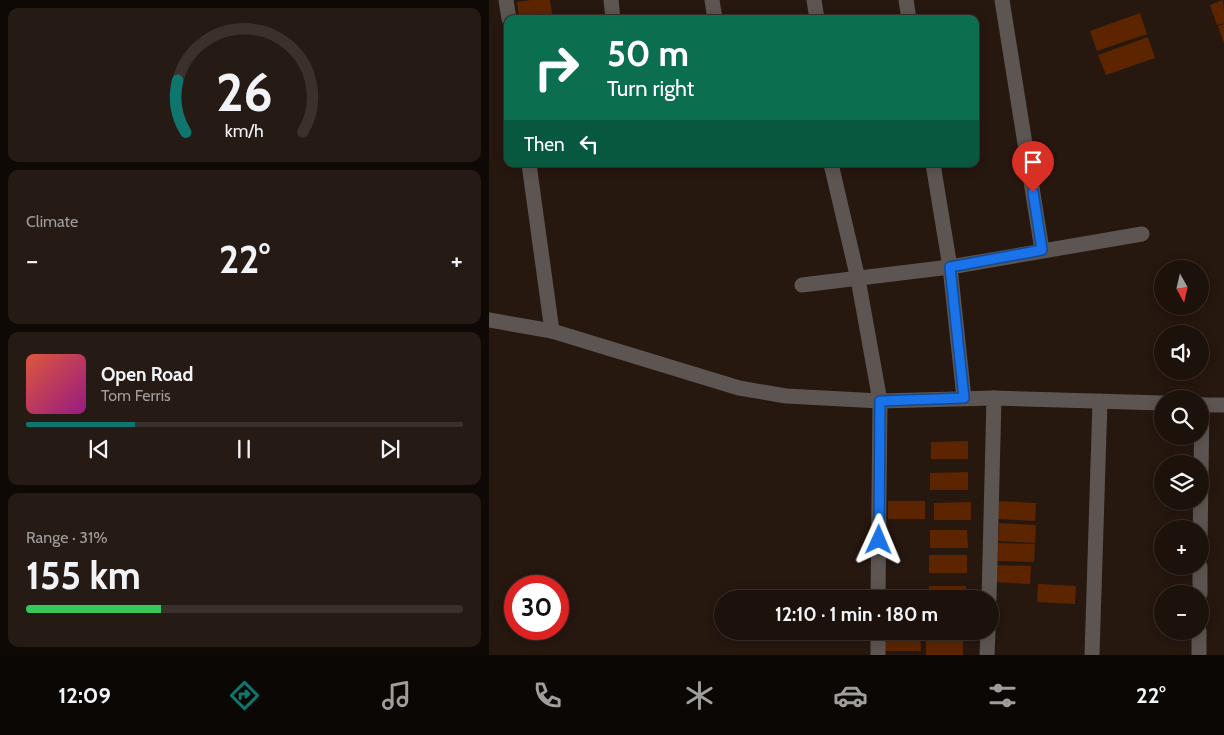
<!DOCTYPE html>
<meta charset="utf-8">
<style>
:root{--surface:#1c110b;--page:#251a14;--text:#f1f3f6;--muted:#a09d9d;--line:#3a312c;--accent:#0f766e}
body{margin:0;font-family:Cabin,sans-serif;background:var(--page);color:var(--text);height:100vh;display:flex;flex-direction:column;font-size:19px;white-space:nowrap}
*{box-sizing:border-box;margin:0}
p{font-size:16px;color:var(--muted)}
.icon{flex:none;width:28px;height:28px;fill:none;stroke:currentColor;stroke-width:2;stroke-linecap:round;stroke-linejoin:round}
.map{position:relative;flex:1;overflow:hidden}
.sheet{display:flex;flex-direction:column;gap:8px;padding:8px;background:#0f0906;width:489px}
.sheet>*{flex:none}
.guide{position:absolute;left:15px;top:15px;width:475px;height:152px;border-radius:10px;box-shadow:0 2px 12px #0003,0 0 0 1px var(--line);background:#0b6e4f;color:#fff;overflow:hidden}
.needle{width:32px;rotate:172deg}
.controls{position:absolute;left:665px;top:260px;display:grid;gap:10px}
.controls a{display:grid;place-items:center;width:55px;height:55px;border-radius:50%;background:var(--surface);box-shadow:0 2px 12px #0003,0 0 0 1px var(--line);font-size:25px}
.speed{position:absolute;left:15px;top:575px;display:flex;gap:10px;font-size:25px;font-weight:700;text-align:center}
.speed>*{display:grid;place-content:center;width:65px;height:65px;border-radius:50%;background:var(--surface);box-shadow:0 2px 12px #0003,0 0 0 1px var(--line);line-height:1}
.speed .limit{border:8px solid #d22;background:#fff;color:#111}
.pin{position:absolute;display:grid;place-items:center;width:42px;height:42px;color:#fff;margin:-51px -21px;border-radius:50% 50% 50% 0;rotate:-45deg;box-shadow:0 0 5px #0007}
.pin .icon{rotate:45deg}
.me{position:absolute;width:55px;margin:-28px;rotate:1deg;stroke-linejoin:round;filter:drop-shadow(0 0 4px #0008)}
.turn{display:flex;align-items:center;gap:18px;height:105px;padding:0 20px;font-size:22px}
.turn .icon{width:65px;height:65px;stroke-width:2.5}
.turn b{display:block;font-size:35px;line-height:42px}
.then{display:flex;align-items:center;height:48px;padding:0 20px;background:#0003;gap:10px;font-size:19px}
.big{font-size:38px;font-weight:700;line-height:1.1}
.sheet .card{flex:1;display:flex;flex-direction:column;justify-content:center;gap:8px;min-width:0;padding:0 18px;border-radius:10px;background:var(--page)}
.sheet .dial{align-items:center;gap:0}
.dial svg{height:130px;overflow:visible;fill:none;stroke:var(--line);stroke-width:7;stroke-linecap:round;text-anchor:middle}
.dial text{fill:var(--text);stroke:none}
.song{display:flex;align-items:center;gap:15px}
.cover{width:60px;height:60px;border-radius:8px;background:linear-gradient(135deg,hsl(10 70% 55%),hsl(310 70% 35%))}
.played{height:5px;border-radius:2px;background:linear-gradient(90deg,var(--accent) 25%,var(--line) 25%)}
.keys{display:flex;justify-content:space-around;direction:ltr}
.heat{display:flex;justify-content:space-between;align-items:center;font-size:28px;direction:ltr}
.charge{height:8px;border-radius:4px;background:linear-gradient(90deg,#34c759 31%,var(--line) 0)}
.trip{position:absolute;left:225px;top:590px;width:285px;height:50px;border-radius:25px;background:var(--surface);box-shadow:0 2px 12px #0003,0 0 0 1px var(--line);font-weight:700;line-height:50px;text-align:center}
.menu{display:flex;height:80px;justify-content:space-around;align-items:center;background:#0b0704;color:var(--muted)}
.menu .icon{width:35px;height:35px}
.menu .current{color:var(--accent)}
.menu b{font-size:22px;color:var(--text)}
main{display:flex;flex:1;min-height:0}
.map>svg:first-child{display:block}
.building{fill:#5c2500}
.lines{fill:none;stroke-linecap:round;stroke-linejoin:round}
.minor{stroke:#5d5551;stroke-width:15}
.route-casing{stroke:#114b97;stroke-width:12}
.route{stroke:#1a73e8;stroke-width:9}
</style>
<main>
<section class="sheet">
<div class="card dial"><svg viewBox="0 0 100 80">
<path d="M14 69A42 42 0 1 1 86 69"/>
<path d="M14 69A42 42 0 0 1 9 37" stroke="#0f766e"/>
<text x="50" y="56" font-size="32" font-weight="700">26</text>
<text x="50" y="72" font-size="11">km/h</text>
</svg></div>
<div class="card"><p>Climate</p>
<div class="heat"><a>−</a><b class="big">22°</b><a>+</a></div>
</div>
<div class="card">
<div class="song"><i class="cover"></i><div><b>Open Road</b><p>Tom Ferris</p></div></div>
<div class="played"></div>
<div class="keys"><svg class="icon" aria-label="previous" viewBox="0 0 24 24"><path d="M18 5L8 12l10 7zM5 5v14"/></svg><svg class="icon" aria-label="pause" viewBox="0 0 24 24"><path d="M8 5v14M16 5v14"/></svg><svg class="icon" aria-label="next" viewBox="0 0 24 24"><path d="M6 5l10 7-10 7zM19 5v14"/></svg></div>
</div>
<div class="card"><p>Range · 31%</p><b class="big">155 km</b><div class="charge"></div></div>
</section>
<div class="map">
<svg width="736" height="655" viewBox="0 0 736 655">
<rect width="100%" height="100%" fill="#26170f"/>
<!-- building -->
<g class="building">
<path d="M 42,0 L 61,0 L 64,19 L 30,19 L 28,2 Z"/>
<path d="M 734,0 L 736,23 L 728,25 L 721,5 Z"/>
<path d="M 651,13 L 658,34 L 608,51 L 601,31 Z"/>
<path d="M 736,24 L 736,43 L 735,43 L 729,26 Z"/>
<path d="M 659,37 L 666,58 L 617,75 L 609,55 Z"/>
<path d="M 479,441 L 479,459 L 442,459 L 442,442 Z"/>
<path d="M 479,472 L 479,490 L 441,490 L 441,473 Z"/>
<rect x="399" y="501" width="37" height="18"/>
<path d="M 509,501 L 547,503 L 546,521 L 509,519 Z"/>
<path d="M 482,502 L 482,520 L 445,520 L 445,503 Z"/>
<path d="M 510,523 L 547,525 L 546,543 L 509,541 Z"/>
<path d="M 441,530 L 478,530 L 479,548 L 441,548 Z"/>
<path d="M 508,543 L 546,544 L 545,562 L 507,561 Z"/>
<rect x="440" y="555" width="38" height="18"/>
<path d="M 504,565 L 542,566 L 541,584 L 504,582 Z"/>
<path d="M 549,584 L 587,586 L 586,604 L 548,602 Z"/>
<rect x="440" y="586" width="37" height="13"/>
<path d="M 394,633 L 431,633 L 432,651 L 394,651 Z"/>
<rect x="437" y="638" width="37" height="17"/>
</g>
<g class="lines">
<!-- minor -->
<g class="minor">
<path d="M 17,0 L 20,19"/>
<path d="M 122,0 L 124,19"/>
<path d="M 223,0 L 226,19"/>
<path d="M 325,0 L 328,19"/>
<path d="M 417,0 L 420,19"/>
<path d="M 513,0 L 553,250"/>
<path d="M 40,164 L 63,331"/>
<path d="M 342,164 L 369,279 L 391,401 L 389,599"/>
<path d="M 444,164 L 461,267 L 475,398"/>
<path d="M 313,285 L 461,267 L 653,234"/>
<path d="M 0,320 L 63,331 L 250,388 L 297,396 L 391,401 L 505,398 L 674,403"/>
<path d="M 711,405 L 736,405"/>
<path d="M 711,545 L 713,405"/>
<path d="M 711,594 L 711,566"/>
<path d="M 500,599 L 505,398"/>
<path d="M 389,655 L 389,631"/>
<path d="M 498,655 L 499,631"/>
<path d="M 603,655 L 611,401"/>
<path d="M 710,655 L 710,631"/>
</g>
</g>
<g class="lines">
<defs>
<path id="route" d="M 390,540 L 391,401 L 475,398 L 461,267 L 553,250 L 544,192"/>
</defs>
<!-- route casing -->
<use href="#route" class="route-casing"/>
<!-- route -->
<use href="#route" class="route"/>
</g>
</svg>
<div class="controls">
<a><svg class="needle" viewBox="-14 -14 28 28"><path d="M0-13l5 13h-10z" fill="#e53935"/><path d="M0 13l5-13h-10z" fill="#a09d9d"/></svg></a>
<a><svg class="icon" aria-label="sound" viewBox="0 0 24 24"><path d="M4 9h4l5-4v14l-5-4H4zM17 9q2 3 0 6"/></svg></a>
<a><svg class="icon" aria-label="search" viewBox="0 0 24 24"><circle cx="10" cy="10" r="6"/><path d="M15 15l6 6"/></svg></a>
<a><svg class="icon" aria-label="layers" viewBox="0 0 24 24"><path d="M12 4l9 5-9 5-9-5zM3 14l9 5 9-5"/></svg></a>
<a>+</a>
<a>−</a>
</div>
<div class="speed"><div class="limit">30</div></div>
<div class="pin" style="left:544px;top:192px;background:#d93025"><svg class="icon" aria-label="arrive" viewBox="0 0 24 24"><path d="M6 21V4h12l-3 4 3 4H6"/></svg></div>
<svg class="me" style="left:390px;top:540px" viewBox="-20 -20 40 40"><path d="M0-17L14 15 0 8-14 15z" fill="#1a73e8" stroke="#fff" stroke-width="4"/></svg>
<div class="trip">12:10 · 1 min · 180 m</div>
<div class="guide">
<div class="turn"><svg class="icon" aria-label="right" viewBox="0 0 24 24"><path d="M7 20v-9h11M14 6l5 5-5 5"/></svg><div><b>50 m</b>Turn right</div></div>
<div class="then">Then<svg class="icon" aria-label="left" viewBox="0 0 24 24"><path d="M17 20v-9H6M10 6l-5 5 5 5"/></svg></div>
</div>
</div>
</main>
<nav class="menu">
<b>12:09</b>
<svg class="icon current" aria-label="directions" viewBox="0 0 24 24"><path d="M12 3l9 9-9 9-9-9zM9 14v-3h6M13 9l2 2-2 2"/></svg>
<svg class="icon" aria-label="music" viewBox="0 0 24 24"><path d="M9 18V5l10-2v13"/><circle cx="6" cy="18" r="3"/><circle cx="16" cy="16" r="3"/></svg>
<svg class="icon" aria-label="phone" viewBox="0 0 24 24"><path d="M5 4h4l2 5-3 2q2 4 5 5l2-3 5 2v4C11 20 4 13 5 4z"/></svg>
<svg class="icon" aria-label="climate" viewBox="0 0 24 24"><path d="M12 3v18M4 7l16 10M4 17L20 7"/></svg>
<svg class="icon" aria-label="car" viewBox="0 0 24 24"><path d="M5 17H2v-5l4-1 3-4h7l3 4 3 1v5h-3M9 17h6M6 11h13"/><circle cx="7" cy="17" r="2"/><circle cx="17" cy="17" r="2"/></svg>
<svg class="icon" aria-label="filters" viewBox="0 0 24 24"><path d="M4 7h16M4 17h16"/><circle cx="9" cy="7" r="2"/><circle cx="15" cy="17" r="2"/></svg>
<b>22°</b>
</nav>
